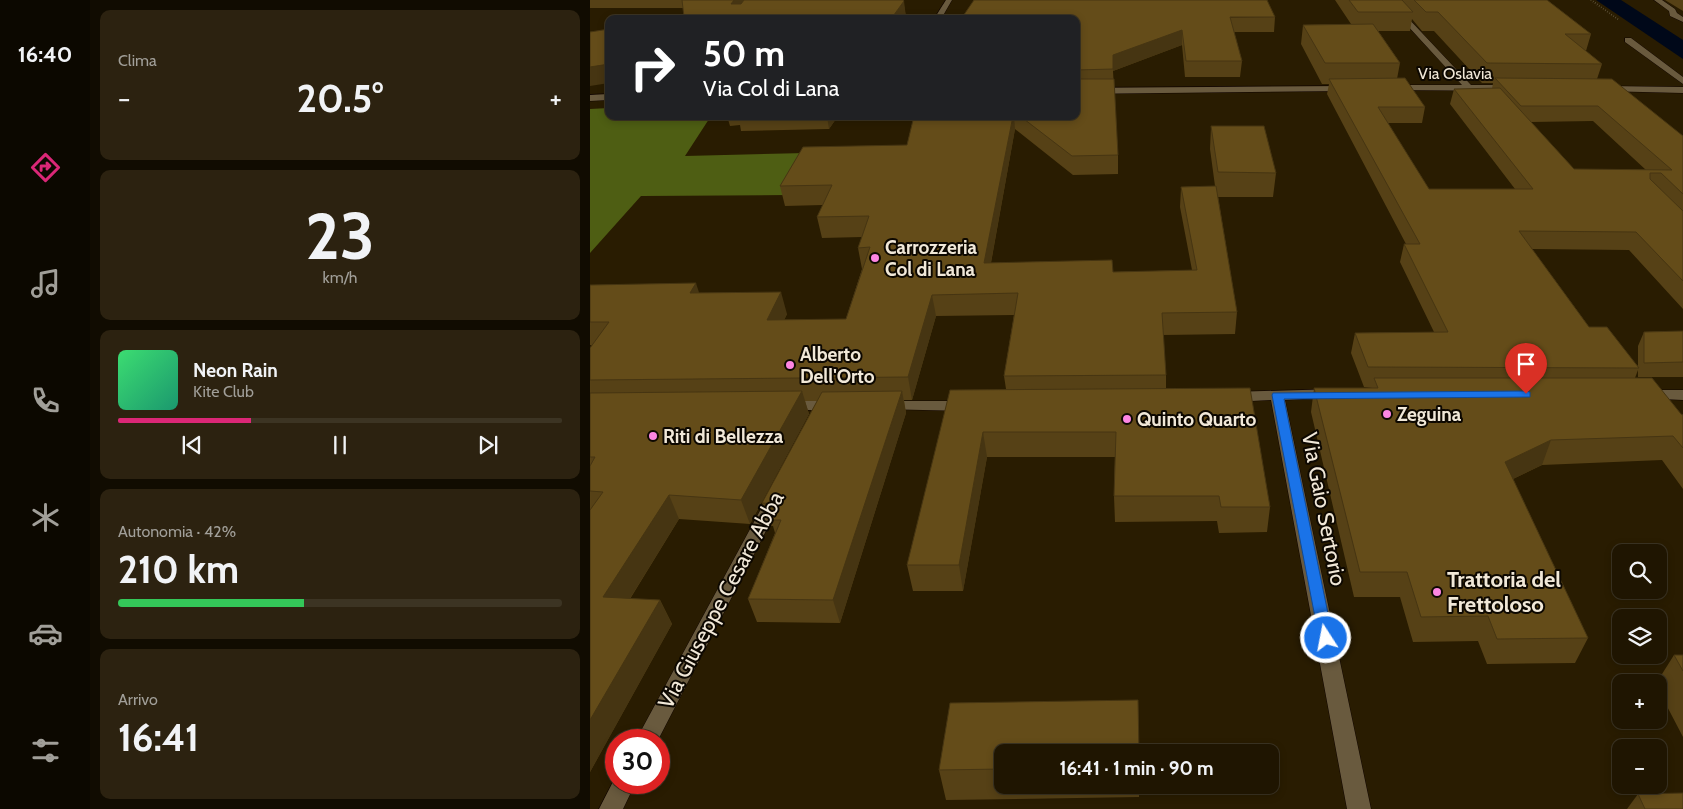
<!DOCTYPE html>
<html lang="it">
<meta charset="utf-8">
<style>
:root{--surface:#1f1501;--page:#2c2210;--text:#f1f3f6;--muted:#a19f99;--line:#3c3423;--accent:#db2777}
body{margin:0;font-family:Cabin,sans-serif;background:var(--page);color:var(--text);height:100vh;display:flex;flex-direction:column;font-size:19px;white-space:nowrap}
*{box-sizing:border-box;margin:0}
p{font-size:16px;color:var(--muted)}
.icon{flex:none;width:28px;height:28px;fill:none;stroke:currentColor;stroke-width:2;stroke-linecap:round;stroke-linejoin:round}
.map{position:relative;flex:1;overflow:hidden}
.drawer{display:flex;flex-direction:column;gap:10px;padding:10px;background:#110c01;width:500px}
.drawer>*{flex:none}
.hud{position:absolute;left:15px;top:15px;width:475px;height:105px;border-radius:10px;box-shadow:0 2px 8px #0003,0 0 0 1px var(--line);background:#202124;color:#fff;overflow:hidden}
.controls{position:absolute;left:1022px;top:544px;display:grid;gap:10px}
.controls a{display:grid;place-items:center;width:55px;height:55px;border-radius:10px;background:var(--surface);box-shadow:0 2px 8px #0003,0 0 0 1px var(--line);font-size:25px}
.speed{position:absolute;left:15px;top:729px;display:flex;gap:10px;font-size:25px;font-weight:700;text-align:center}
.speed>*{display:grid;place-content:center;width:65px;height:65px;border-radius:50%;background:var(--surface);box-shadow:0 2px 8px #0003,0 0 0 1px var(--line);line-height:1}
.speed .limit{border:8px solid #d22;background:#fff;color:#111}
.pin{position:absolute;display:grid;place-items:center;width:42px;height:42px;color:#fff;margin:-51px -21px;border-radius:50% 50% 50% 0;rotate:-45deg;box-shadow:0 0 5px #0007}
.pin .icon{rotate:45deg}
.me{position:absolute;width:55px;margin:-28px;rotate:349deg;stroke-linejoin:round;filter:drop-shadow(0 0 4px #0008)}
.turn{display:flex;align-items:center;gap:18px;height:105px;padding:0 15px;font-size:22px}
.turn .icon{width:65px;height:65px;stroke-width:2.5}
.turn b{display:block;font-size:35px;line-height:42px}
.big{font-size:38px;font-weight:700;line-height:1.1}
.drawer .widget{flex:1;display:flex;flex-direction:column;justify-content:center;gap:8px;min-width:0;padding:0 18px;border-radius:10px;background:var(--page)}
.drawer .dial{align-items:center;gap:0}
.dial b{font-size:65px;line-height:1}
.song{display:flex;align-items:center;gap:15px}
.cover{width:60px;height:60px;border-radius:8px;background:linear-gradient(135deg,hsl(140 70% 55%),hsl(160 70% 35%))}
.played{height:5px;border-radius:2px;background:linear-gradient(90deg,var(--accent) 30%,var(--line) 30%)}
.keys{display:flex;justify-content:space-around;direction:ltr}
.heat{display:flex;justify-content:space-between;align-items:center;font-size:28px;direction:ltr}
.charge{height:8px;border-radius:4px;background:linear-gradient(90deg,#34c759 42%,var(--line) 0)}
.trip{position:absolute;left:404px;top:744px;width:285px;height:50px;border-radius:10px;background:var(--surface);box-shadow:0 2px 8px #0003,0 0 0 1px var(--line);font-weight:700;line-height:50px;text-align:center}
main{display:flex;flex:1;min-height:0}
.menu{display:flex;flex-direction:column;width:90px;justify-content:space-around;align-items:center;background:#0c0800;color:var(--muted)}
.menu .icon{width:35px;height:35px}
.menu .selected{color:var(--accent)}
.menu b{font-size:22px;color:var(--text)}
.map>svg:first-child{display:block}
.forest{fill:#4e5e13}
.water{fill:#000819}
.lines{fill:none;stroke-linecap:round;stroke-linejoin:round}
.minor-casing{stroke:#120600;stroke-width:1}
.path{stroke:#736851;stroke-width:2;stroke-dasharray:0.5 2;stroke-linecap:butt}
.minor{fill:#695a3e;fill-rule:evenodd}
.wall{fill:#564116;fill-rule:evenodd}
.shaded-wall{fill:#463512}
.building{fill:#644c19;stroke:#463512}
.route{fill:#1a73e8;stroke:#114b97}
.poi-dot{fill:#fd86e2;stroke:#0d0801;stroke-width:2}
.labels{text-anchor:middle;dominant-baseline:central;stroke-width:4;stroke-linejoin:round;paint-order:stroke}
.far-street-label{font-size:16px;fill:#f1e8d8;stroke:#0d0801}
.poi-label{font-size:19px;font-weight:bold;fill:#f1e8d8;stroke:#0d0801;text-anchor:start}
.near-street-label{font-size:22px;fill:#f1e8d8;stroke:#0d0801}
.near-poi-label{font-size:22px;font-weight:bold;fill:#f1e8d8;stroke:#0d0801;text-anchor:start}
</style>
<main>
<nav class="menu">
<b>16:40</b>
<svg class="icon selected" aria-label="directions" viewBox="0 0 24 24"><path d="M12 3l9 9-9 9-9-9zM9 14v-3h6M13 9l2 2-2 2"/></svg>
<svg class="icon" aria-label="music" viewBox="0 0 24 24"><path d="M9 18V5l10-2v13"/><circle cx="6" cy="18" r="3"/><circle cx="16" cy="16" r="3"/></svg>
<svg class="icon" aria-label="phone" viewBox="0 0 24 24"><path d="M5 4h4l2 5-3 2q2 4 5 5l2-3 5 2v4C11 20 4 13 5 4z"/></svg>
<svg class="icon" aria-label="climate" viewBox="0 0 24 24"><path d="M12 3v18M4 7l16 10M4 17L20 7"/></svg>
<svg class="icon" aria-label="car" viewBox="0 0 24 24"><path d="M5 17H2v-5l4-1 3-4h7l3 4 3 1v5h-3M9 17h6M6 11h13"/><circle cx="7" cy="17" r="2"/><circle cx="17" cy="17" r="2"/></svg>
<svg class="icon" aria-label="filters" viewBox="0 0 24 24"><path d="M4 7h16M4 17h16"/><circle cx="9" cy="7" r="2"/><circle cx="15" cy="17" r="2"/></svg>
</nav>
<section class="drawer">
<div class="widget"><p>Clima</p>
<div class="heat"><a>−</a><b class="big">20.5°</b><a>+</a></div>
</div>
<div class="widget dial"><b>23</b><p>km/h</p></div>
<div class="widget">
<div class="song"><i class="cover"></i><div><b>Neon Rain</b><p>Kite Club</p></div></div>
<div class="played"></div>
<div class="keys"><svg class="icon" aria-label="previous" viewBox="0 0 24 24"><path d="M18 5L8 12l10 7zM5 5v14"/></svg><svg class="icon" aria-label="pause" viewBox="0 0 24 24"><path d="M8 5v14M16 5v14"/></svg><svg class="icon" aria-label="next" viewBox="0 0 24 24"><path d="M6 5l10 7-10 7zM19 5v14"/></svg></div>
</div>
<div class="widget"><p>Autonomia · 42%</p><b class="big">210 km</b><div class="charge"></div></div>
<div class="widget"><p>Arrivo</p><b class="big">16:41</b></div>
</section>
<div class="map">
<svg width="1093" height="809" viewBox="0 0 1093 809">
<rect width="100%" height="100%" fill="#291c01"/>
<!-- forest -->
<path class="forest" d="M 19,108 L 19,116 L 121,116 L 95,156 L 216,153 L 198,195 L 51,196 L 0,253 L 0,109 Z"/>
<!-- water -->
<path class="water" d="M 1006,0 L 1031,0 L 1093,40 L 1093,59 Z"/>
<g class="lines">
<defs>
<g id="minor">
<path d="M 356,0 L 362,0 L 351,19 L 344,19 Z"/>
<path d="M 794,0 L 801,0 L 881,85 L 922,85 L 926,88 L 922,91 L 800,90 L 800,86 L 803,85 L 872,85 Z"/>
<path d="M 1064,0 L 1072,0 L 1085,9 L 1087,13 L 1093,17 L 1093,22 L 1080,16 L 1079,11 Z"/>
<path d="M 1035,38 L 1041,38 L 1093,77 L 1093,84 L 1035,42 Z"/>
<path d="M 760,86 L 760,90 L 757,91 L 486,94 L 486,88 Z"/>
<path d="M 1015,86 L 1093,87 L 1093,93 L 1012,91 L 1011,89 Z"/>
<path d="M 19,94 L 19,100 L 0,101 L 0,95 Z"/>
<path d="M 744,389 L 749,391 L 751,394 L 749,397 L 695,400 L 781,809 L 757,809 L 681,400 L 642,402 L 635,397 L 642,392 Z"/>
<path d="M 1055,390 L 1093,390 L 1093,400 L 1050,398 L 1048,395 Z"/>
<path d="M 198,401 L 245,401 L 253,406 L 245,411 L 193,409 L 190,406 L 193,403 Z"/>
<path d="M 295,401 L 375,401 L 383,406 L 375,411 L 290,409 L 287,406 L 290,403 Z"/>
<path d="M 186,490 L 192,492 L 194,496 L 68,740 L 46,740 L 178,496 L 180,492 Z"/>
<path d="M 26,776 L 26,782 L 46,782 L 33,809 L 9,809 Z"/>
</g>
</defs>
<!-- minor casing -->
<use href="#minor" class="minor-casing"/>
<!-- path -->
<path class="path" d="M 1001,0 L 1029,20"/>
<!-- minor -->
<use href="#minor" class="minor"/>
</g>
<!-- wall -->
<g class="wall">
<path d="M 0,0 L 313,0 L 316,17 L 315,19 L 94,19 L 93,8 L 0,8 Z"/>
<path d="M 745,0 L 957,0 L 1001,34 L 996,51 L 1012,64 L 1007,79 L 1093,136 L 1093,309 L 1039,250 L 942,249 L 999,327 L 1048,366 L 1048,346 L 1054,332 L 1093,331 L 1093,377 L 1048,377 L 1048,370 L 1045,378 L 1091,414 L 1093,415 L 1093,489 L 1072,460 L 952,465 L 923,479 L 998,638 L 985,663 L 897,664 L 888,641 L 823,642 L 810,597 L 764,597 L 721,412 L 724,388 L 782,388 L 774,387 L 761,353 L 765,333 L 844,332 L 810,262 L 814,244 L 816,244 L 737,94 L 739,84 L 732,84 L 711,44 L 713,25 L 761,24 ZM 822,19 L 832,31 L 844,31 L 892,83 L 903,83 L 902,89 L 864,89 L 860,104 L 925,189 L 839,189 L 797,123 L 832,123 L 835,107 L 807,79 L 810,63 L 788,31 L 820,31 ZM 1003,121 L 1056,170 L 984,169 L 941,122 Z"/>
<path d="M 1075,0 L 1093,0 L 1093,11 Z"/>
<path d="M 685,17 L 684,32 L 644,32 L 652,61 L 650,77 L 595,77 L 592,45 L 523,71 L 528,155 L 528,174 L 483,175 L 425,129 L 401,263 L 523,272 L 602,270 L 590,207 L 591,187 L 625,186 L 620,149 L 621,126 L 686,173 L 683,197 L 628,197 L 647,312 L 645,334 L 573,335 L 576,375 L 576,389 L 680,507 L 677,532 L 629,533 L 627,521 L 525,522 L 524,496 L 525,457 L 397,457 L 373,591 L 323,591 L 317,565 L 416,389 L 414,376 L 424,315 L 346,316 L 322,400 L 314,400 L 316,413 L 250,623 L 167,622 L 158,599 L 185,533 L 183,526 L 180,526 L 172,503 L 227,401 L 215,401 L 219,414 L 160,524 L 89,519 L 40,599 L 70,600 L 82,624 L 0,772 L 0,348 L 2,345 L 0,345 L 0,285 L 109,293 L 197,314 L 194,320 L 256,319 L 272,269 L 268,248 L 272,237 L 232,238 L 227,217 L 233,205 L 195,206 L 190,186 L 317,145 L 324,116 L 486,116 L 486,19 Z"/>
<path d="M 137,116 L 248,116 L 239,129 L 151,131 L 150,125 L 140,126 Z"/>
<path d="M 1084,655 L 1093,655 L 1093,737 L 1069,691 L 1069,682 L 1067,682 Z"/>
<path d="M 412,752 L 412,785 L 549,785 L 549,797 L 356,800 L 349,770 Z"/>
<path d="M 1048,794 L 1093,809 L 1037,809 Z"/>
</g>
<!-- shaded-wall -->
<g class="shaded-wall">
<path d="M 144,0 L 160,0 L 147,19 L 141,4 Z"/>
<path d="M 314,1 L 316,17 L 315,19 L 301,19 Z"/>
<path d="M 592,30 L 592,45 L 523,71 L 523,55 Z"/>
<path d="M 19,64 L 19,83 L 0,86 L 0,67 Z"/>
<path d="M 237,116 L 248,116 L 239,129 Z"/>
<path d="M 423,116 L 424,116 L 425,129 L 397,284 L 394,263 Z"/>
<path d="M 106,283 L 113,305 L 100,293 Z"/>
<path d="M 191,292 L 197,314 L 184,342 L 177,320 Z"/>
<path d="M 342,295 L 346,316 L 322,400 L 318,377 Z"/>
<path d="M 212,391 L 219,414 L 160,524 L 151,500 Z"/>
<path d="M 312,391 L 316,413 L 250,623 L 243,600 Z"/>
<path d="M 393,432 L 397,457 L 373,591 L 369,565 Z"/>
<path d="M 961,440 L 952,465 L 906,487 L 915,462 Z"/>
<path d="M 79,495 L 89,519 L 26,621 L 13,597 Z"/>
<path d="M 70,600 L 82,624 L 0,772 L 0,720 Z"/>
</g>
<!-- building -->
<g class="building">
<path d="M 92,0 L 144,0 L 141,4 L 151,4 L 154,0 L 313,0 L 314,1 L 301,19 L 95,19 L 94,17 Z"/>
<path d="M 384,0 L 677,0 L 685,17 L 640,17 L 652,61 L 596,61 L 592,30 L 523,55 L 523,69 L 486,70 L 486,19 L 371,19 Z"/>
<path d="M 759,0 L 812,0 L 823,12 L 768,12 Z"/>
<path d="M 824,0 L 957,0 L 1001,34 L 975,34 L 1012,64 L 897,63 L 848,12 L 836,12 Z"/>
<path d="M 783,24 L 810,63 L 735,63 L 713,25 Z"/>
<path d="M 19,29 L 19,64 L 0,67 L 0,32 Z"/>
<path d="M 815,78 L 835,107 L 788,107 L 839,189 L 943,189 L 864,89 L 910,88 L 984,169 L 1082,170 L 1008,106 L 931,106 L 905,78 L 1022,79 L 1093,136 L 1093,194 L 1071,173 L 1060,173 L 1060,179 L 1093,211 L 1093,281 L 1046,232 L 929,231 L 999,327 L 1017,327 L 1049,368 L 778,367 L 765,333 L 858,332 L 814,244 L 830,244 L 739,79 Z"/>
<path d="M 486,79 L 524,79 L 528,155 L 482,156 L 430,116 L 486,116 Z"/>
<path d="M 324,116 L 423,116 L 394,263 L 522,260 L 523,272 L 607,270 L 591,187 L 626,186 L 647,312 L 572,313 L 576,375 L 414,376 L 428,293 L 342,295 L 318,377 L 0,380 L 0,348 L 19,322 L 0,322 L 0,285 L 106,283 L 100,293 L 191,292 L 177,320 L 256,319 L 280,247 L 268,248 L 279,216 L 227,217 L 242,185 L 190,186 L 213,147 L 317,145 Z"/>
<path d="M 621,126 L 674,126 L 686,173 L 628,172 Z"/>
<path d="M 1093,331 L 1093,362 L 1054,363 L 1054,332 Z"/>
<path d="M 784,378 L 1062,378 L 1091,414 L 1093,415 L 1093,448 L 1083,436 L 961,440 L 915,462 L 998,638 L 907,639 L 898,616 L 831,617 L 817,572 L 770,572 L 724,388 L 788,388 Z"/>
<path d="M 660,388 L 680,507 L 631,507 L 629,496 L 524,496 L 526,432 L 393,432 L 369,565 L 317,565 L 360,390 Z"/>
<path d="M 212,391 L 151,500 L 79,495 L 13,597 L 70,600 L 0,720 L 0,510 L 13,492 L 0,491 L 0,466 L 5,457 L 0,457 L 0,393 Z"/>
<path d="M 312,391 L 243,600 L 158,599 L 191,520 L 180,520 L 188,504 L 172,503 L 232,392 Z"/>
<path d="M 1084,655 L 1093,655 L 1093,671 Z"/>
<path d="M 548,700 L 549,752 L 412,752 L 412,769 L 349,770 L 360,703 Z"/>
<path d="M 1093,793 L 1093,809 L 1055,809 L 1048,794 Z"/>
</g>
<!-- route -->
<path class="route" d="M 936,391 L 940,392 L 940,397 L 694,399 L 743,638 L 741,643 L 736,645 L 730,643 L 682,395 L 683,393 Z"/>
<!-- markers -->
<g class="poi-dot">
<circle cx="285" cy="258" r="5"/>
<circle cx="200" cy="365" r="5"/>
<circle cx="797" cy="414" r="5"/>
<circle cx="537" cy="419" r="5"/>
<circle cx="63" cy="436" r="5"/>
<circle cx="847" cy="592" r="5"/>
</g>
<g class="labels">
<!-- far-street labels -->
<g class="far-street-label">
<text x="865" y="73">Via Oslavia</text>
</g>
<!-- poi labels -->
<g class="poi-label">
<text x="295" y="247">Carrozzeria<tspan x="295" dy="22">Col di Lana</tspan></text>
<text x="210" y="354">Alberto<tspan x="210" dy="22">Dell'Orto</tspan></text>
<text x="807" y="414">Zeguina</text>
<text x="547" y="419">Quinto Quarto</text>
<text x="73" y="436">Riti di Bellezza</text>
</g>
<!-- near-street labels -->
<g class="near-street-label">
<text transform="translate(734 509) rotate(79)">Via Gaio Sertorio</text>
<text transform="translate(131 600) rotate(-62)">Via Giuseppe Cesare Abba</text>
</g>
<!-- near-poi labels -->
<g class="near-poi-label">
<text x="857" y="579">Trattoria del<tspan x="857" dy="25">Frettoloso</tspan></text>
</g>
</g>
</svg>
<div class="controls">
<a><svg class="icon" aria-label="search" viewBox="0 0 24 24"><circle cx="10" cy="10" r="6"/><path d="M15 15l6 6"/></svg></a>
<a><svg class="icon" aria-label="layers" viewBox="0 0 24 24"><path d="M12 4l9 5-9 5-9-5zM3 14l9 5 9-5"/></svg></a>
<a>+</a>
<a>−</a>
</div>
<div class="speed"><div class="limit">30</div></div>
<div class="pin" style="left:936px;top:394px;background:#d93025"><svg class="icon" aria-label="arrive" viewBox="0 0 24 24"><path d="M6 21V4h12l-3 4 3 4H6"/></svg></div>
<svg class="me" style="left:736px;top:638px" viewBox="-20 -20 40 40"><circle r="17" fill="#1a73e8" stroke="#fff" stroke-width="3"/><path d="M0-11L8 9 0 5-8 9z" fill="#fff"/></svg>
<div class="trip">16:41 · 1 min · 90 m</div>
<div class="hud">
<div class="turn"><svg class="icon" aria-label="right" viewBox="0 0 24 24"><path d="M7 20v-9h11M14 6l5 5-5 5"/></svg><div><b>50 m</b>Via Col di Lana</div></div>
</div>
</div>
</main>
